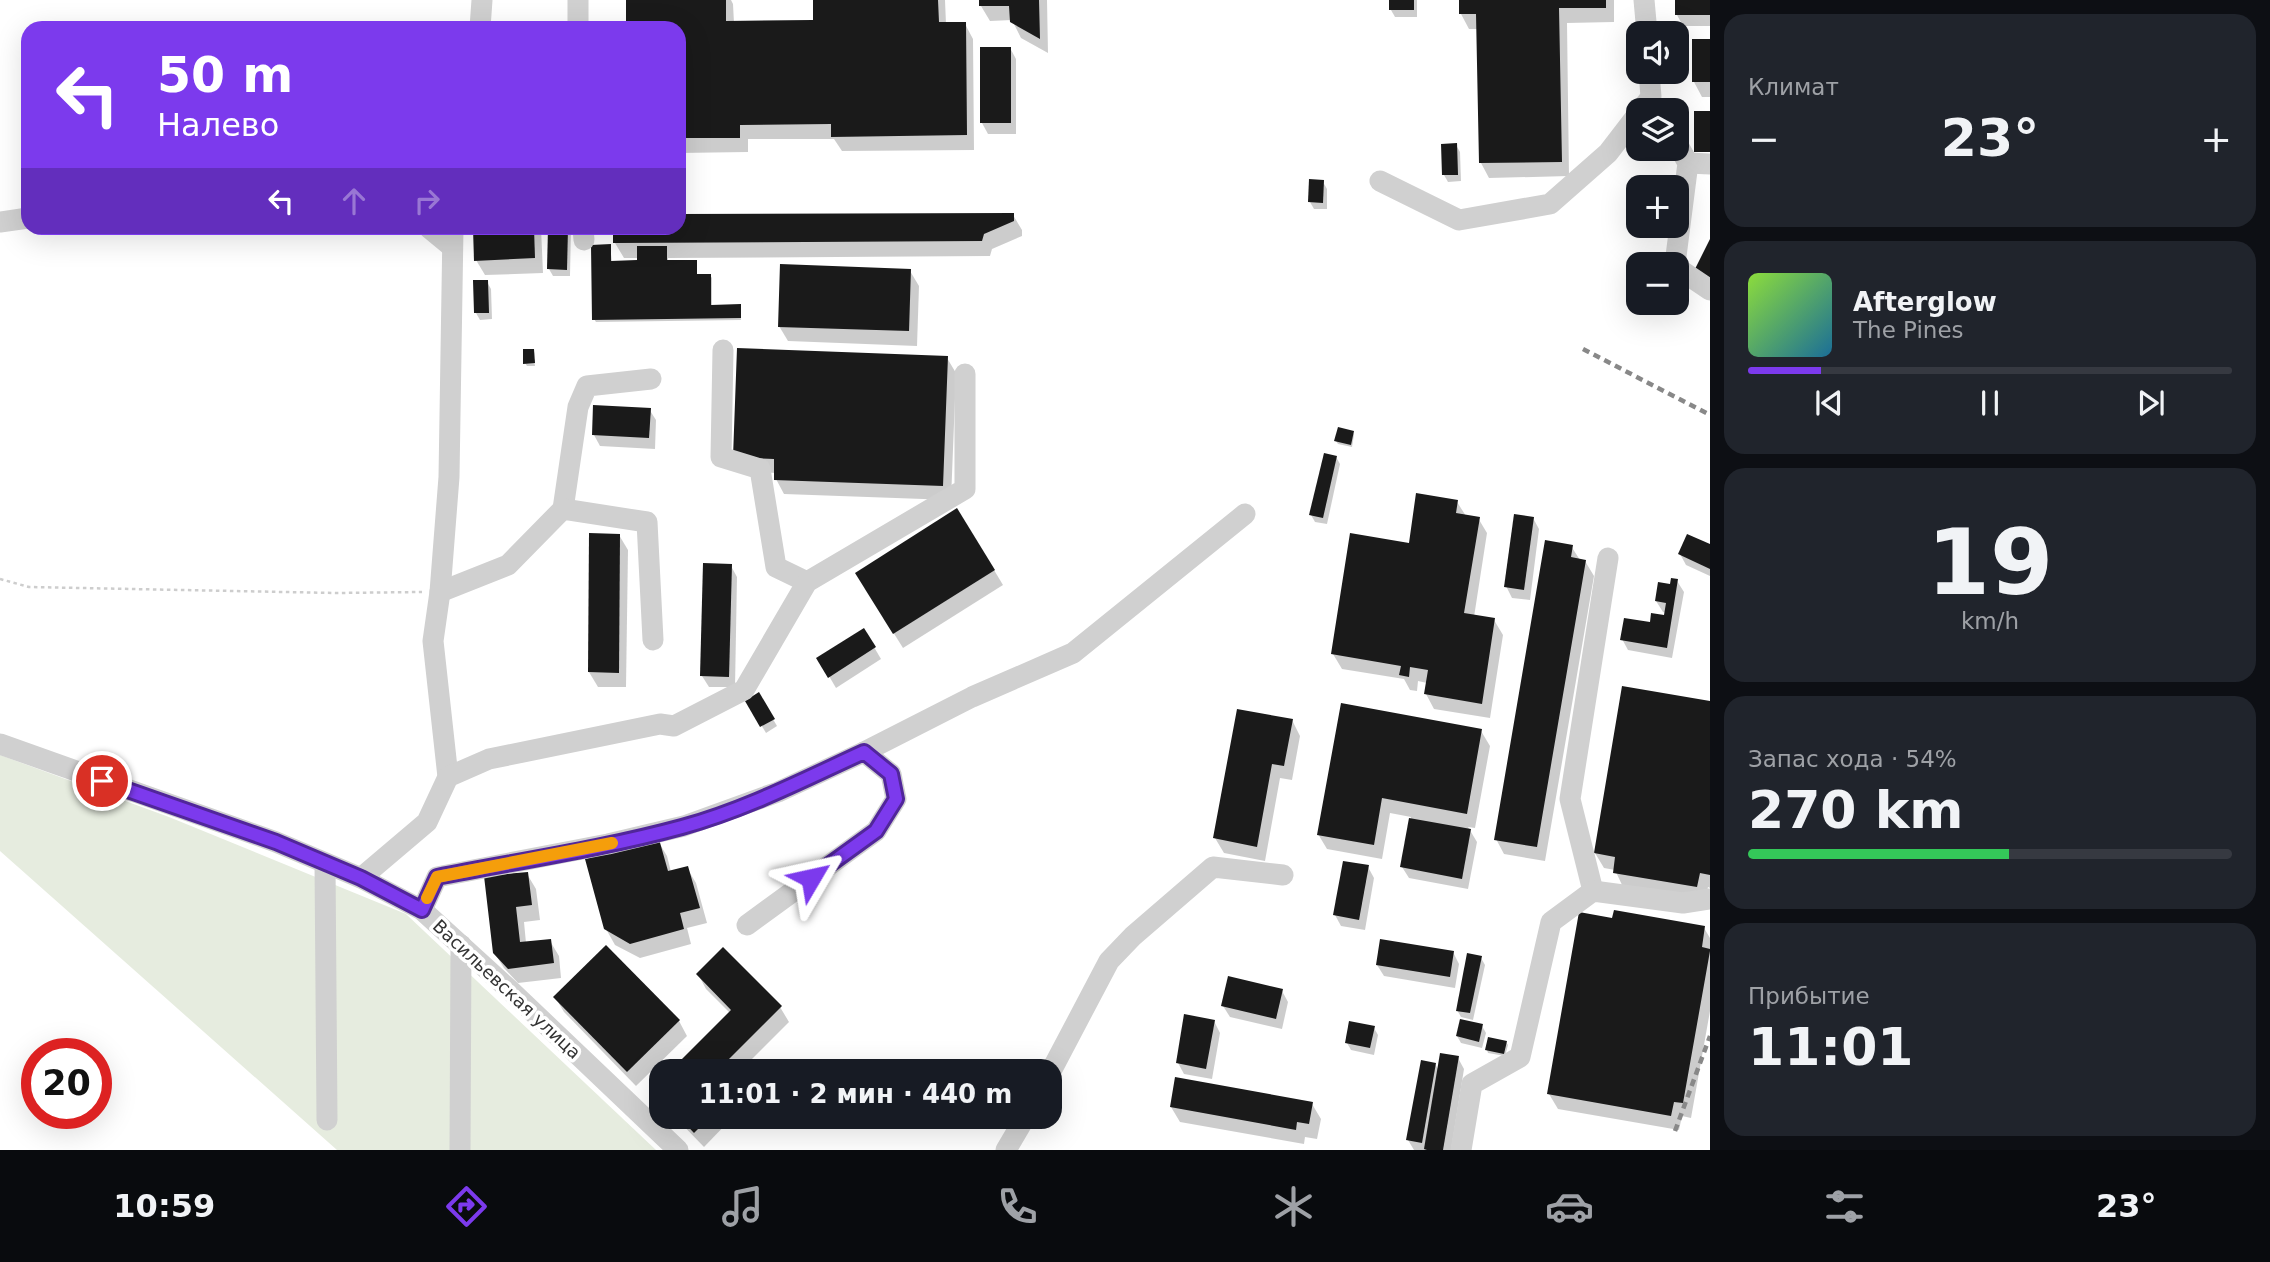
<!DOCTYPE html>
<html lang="ru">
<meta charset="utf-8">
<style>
:root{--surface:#171b24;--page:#20242c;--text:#f1f3f6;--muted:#9ea1a6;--line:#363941;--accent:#7c3aed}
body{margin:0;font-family:"DejaVu Sans",sans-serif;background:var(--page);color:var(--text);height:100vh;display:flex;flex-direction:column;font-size:26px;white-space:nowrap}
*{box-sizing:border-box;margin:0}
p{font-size:23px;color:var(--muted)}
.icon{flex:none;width:38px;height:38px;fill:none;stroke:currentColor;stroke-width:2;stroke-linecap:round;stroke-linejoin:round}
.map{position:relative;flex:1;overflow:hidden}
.panel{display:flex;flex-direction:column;gap:14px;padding:14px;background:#0d0f14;width:560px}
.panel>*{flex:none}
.top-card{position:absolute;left:21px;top:21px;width:665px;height:214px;border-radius:21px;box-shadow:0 7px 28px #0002;background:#7c3aed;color:#fff;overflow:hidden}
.fabs{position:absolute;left:1626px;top:21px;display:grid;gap:14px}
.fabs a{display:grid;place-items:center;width:63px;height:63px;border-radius:14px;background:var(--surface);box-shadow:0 7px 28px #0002;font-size:35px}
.speed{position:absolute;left:21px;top:1038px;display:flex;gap:14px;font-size:35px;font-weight:700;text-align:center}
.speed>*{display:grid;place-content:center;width:91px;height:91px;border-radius:50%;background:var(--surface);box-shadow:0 7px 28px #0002;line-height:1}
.speed .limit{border:10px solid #d22;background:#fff;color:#111}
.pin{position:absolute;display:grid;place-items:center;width:60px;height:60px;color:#fff;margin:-30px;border:4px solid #fff;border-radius:50%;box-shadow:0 2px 7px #0007}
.me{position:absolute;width:77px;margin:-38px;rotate:54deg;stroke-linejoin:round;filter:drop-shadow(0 0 5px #0008)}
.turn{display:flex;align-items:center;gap:24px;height:147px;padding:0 21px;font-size:32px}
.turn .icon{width:91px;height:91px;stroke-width:2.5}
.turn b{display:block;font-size:49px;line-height:60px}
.lanes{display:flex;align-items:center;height:66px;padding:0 21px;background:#0003;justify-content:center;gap:35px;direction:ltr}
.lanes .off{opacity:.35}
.big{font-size:52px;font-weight:800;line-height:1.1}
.panel .card{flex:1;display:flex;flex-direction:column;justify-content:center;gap:10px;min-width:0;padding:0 24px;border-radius:21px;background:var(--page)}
.panel .dial{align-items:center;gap:0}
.dial b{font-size:91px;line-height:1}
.song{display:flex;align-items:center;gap:21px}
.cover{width:84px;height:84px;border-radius:10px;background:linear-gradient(135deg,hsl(90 70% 55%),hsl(200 70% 35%))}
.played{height:7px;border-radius:4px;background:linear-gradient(90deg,var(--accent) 15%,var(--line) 15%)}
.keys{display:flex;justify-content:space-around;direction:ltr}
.heat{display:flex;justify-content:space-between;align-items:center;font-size:38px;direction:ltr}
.charge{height:10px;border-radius:5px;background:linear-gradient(90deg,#34c759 54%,var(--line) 0)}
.trip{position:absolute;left:649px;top:1059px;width:413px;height:70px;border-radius:21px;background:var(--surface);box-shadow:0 7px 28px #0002;font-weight:800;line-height:70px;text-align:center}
.tabs{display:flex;height:112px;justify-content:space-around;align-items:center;background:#090b0e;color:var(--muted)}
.tabs .icon{width:49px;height:49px}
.tabs .on{color:var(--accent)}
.tabs b{font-size:32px;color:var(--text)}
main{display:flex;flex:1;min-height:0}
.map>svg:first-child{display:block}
.green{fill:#e6ecdf}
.shadow{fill:#0003}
.building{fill:#1a1a1a}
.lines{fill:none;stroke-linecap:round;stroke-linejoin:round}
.path{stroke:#cdcdcd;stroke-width:2.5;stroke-dasharray:3.5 3.5;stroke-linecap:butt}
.minor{stroke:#d0d0d0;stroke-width:21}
.rail{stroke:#888;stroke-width:4.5;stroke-dasharray:7 5;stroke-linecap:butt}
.route-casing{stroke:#51269a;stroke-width:18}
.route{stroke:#7c3aed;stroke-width:12}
.slow{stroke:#f59e0b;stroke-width:12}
.labels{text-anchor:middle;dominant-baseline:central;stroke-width:7;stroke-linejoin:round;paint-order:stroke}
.street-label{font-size:18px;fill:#333;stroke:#fff}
</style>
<main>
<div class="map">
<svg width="1710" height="1150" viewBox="0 0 1710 1150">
<rect width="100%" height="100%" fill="#fff"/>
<!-- green -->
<path class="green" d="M 0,755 L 169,817 L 406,914 L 656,1150 L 337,1150 L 0,851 Z"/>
<!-- shadow -->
<g class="shadow">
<path d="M 627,0 L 731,0 L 733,4 L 734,23 L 815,22 L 815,0 L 945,0 L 946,24 L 965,24 L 973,39 L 974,150 L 842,151 L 834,139 L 748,139 L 748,152 L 679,153 L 679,28 L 621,28 L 628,26 Z"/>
<path d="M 981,0 L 1047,0 L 1048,53 L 1021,38 L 1012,20 L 990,21 L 981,6 Z"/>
<path d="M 1391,0 L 1417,0 L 1417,17 L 1395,17 L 1391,10 Z"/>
<path d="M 1461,0 L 1614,0 L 1614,22 L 1567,23 L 1569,176 L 1489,178 L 1481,163 L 1478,29 L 1469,29 L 1461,14 Z"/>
<path d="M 1677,0 L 1710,0 L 1710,26 L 1683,26 L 1677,15 Z"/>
<path d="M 1710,41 L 1710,97 L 1702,97 L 1694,82 Z"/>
<path d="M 1010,48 L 1016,59 L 1016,134 L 988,134 L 982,123 Z"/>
<path d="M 1456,145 L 1460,152 L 1461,181 L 1448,182 L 1444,175 Z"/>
<path d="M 1323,182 L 1327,189 L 1327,209 L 1314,209 L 1310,202 Z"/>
<path d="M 1013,215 L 1022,230 L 1022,236 L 992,249 L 990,256 L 668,258 L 668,262 L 696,262 L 697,276 L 710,275 L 712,278 L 712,307 L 740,306 L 741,320 L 596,322 L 594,319 L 610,246 L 612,262 L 639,262 L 639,258 L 624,258 L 615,243 L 615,228 L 679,228 L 679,216 Z"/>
<path d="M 475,228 L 541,228 L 543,273 L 485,275 L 476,260 Z"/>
<path d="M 550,228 L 571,228 L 570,276 L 553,276 L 549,269 Z"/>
<path d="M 910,271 L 919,286 L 917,346 L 788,341 L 779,326 Z"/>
<path d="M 487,282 L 491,289 L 492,319 L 480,320 L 476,313 Z"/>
<path d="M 533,351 L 535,366 L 527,366 L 525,363 Z"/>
<path d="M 947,358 L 956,373 L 951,500 L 784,494 L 776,479 L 776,473 L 743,471 L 735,456 Z"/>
<path d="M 649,409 L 656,420 L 655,449 L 600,446 L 594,435 Z"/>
<path d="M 1353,432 L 1354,435 L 1352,447 L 1338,444 L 1336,441 Z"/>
<path d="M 1336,457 L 1340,464 L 1327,524 L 1315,522 L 1311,515 Z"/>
<path d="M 1457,502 L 1466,516 L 1478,518 L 1487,533 L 1474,617 L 1494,620 L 1503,635 L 1490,718 L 1434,709 L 1426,694 L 1427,683 L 1418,681 L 1417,691 L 1410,690 L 1404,679 L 1342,669 L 1333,654 L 1410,545 Z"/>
<path d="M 1533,518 L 1539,529 L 1530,600 L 1512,598 L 1506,586 Z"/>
<path d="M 619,535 L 628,550 L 626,687 L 598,687 L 589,672 Z"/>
<path d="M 1571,546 L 1580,560 L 1585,561 L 1594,576 L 1545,861 L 1504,854 L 1496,839 Z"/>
<path d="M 1710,546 L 1710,576 L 1686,565 L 1680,554 Z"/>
<path d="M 731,566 L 737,577 L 735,687 L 709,687 L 702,676 Z"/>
<path d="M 994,570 L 1003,585 L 903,648 L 866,589 Z"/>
<path d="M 1677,581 L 1684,592 L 1672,658 L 1628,650 L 1622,639 L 1666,617 L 1666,613 L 1663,612 L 1656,601 Z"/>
<path d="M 864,630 L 881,659 L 836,688 L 819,659 Z"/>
<path d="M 759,695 L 777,726 L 766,733 L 747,701 Z"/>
<path d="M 1710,703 L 1710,888 L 1708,887 L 1705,902 L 1623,887 L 1615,870 L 1604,868 L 1595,853 Z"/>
<path d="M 1292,720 L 1300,736 L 1292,780 L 1280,778 L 1265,861 L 1224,853 L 1215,838 Z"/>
<path d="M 1481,731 L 1490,746 L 1475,828 L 1468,827 L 1477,842 L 1468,889 L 1409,878 L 1402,867 L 1411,817 L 1390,813 L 1382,859 L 1327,849 L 1318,834 Z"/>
<path d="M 658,841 L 667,856 L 671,872 L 687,868 L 696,883 L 707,923 L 687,928 L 691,944 L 640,958 L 615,945 L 606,929 Z"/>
<path d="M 1368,867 L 1374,878 L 1365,930 L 1341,926 L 1335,915 Z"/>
<path d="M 527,874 L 536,889 L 540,920 L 524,922 L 526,943 L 550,941 L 559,956 L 561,978 L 518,983 L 504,968 L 494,952 Z"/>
<path d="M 1614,920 L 1704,928 L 1710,938 L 1710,1011 L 1691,1118 L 1682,1116 L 1679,1130 L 1558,1109 L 1549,1094 Z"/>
<path d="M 1453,952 L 1459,964 L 1455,988 L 1384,976 L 1377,965 Z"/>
<path d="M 1481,958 L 1485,965 L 1473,1020 L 1461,1017 L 1457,1010 Z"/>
<path d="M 698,974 L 780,1007 L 789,1022 L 740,1071 L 672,1071 L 730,1013 L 706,989 Z"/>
<path d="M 1282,991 L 1288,1002 L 1282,1029 L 1230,1017 L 1223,1006 Z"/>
<path d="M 555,997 L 679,1021 L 687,1036 L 636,1086 L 564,1012 Z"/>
<path d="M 1214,1021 L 1220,1033 L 1212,1079 L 1184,1074 L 1178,1063 Z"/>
<path d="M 1482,1026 L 1486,1033 L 1482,1048 L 1461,1043 L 1457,1036 Z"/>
<path d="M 1374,1028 L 1378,1035 L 1374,1055 L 1351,1050 L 1347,1043 Z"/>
<path d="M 1506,1042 L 1508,1045 L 1505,1056 L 1488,1053 L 1487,1050 Z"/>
<path d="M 1458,1058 L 1464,1069 L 1451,1150 L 1414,1150 L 1408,1140 L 1435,1064 L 1439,1071 Z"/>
<path d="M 662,1082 L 662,1104 L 654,1090 Z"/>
<path d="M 1312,1104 L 1321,1119 L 1317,1139 L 1305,1137 L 1304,1144 L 1180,1122 L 1171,1107 Z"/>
<path d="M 674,1116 L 731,1116 L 732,1118 L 704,1147 Z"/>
</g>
<!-- building -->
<g class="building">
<path d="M 626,0 L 726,0 L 726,21 L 813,20 L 813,0 L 938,0 L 939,22 L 966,22 L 967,135 L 831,137 L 831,124 L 740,125 L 740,138 L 679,138 L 679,28 L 619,28 L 619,25 L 626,25 Z"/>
<path d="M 979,0 L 1039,0 L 1040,39 L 1010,22 L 1009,6 L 979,6 Z"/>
<rect x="1389" y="0" width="25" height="10"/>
<path d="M 1459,0 L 1606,0 L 1606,8 L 1559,8 L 1562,162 L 1479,163 L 1476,14 L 1459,14 Z"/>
<rect x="1675" y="0" width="35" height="15"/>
<rect x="1692" y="39" width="18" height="43"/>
<rect x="980" y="47" width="31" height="76"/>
<rect x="1694" y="111" width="16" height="41"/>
<path d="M 1457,143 L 1458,175 L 1442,175 L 1441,144 Z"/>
<path d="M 1309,179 L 1324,180 L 1323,203 L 1308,202 Z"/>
<path d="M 1014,213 L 1014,221 L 984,234 L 982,241 L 613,243 L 613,228 L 679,228 L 679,214 Z"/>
<path d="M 473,228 L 534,228 L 535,258 L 474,261 Z"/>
<path d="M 548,228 L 568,228 L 567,270 L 547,269 Z"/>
<path d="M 1710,239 L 1710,283 L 1692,275 Z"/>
<path d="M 611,244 L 611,261 L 637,260 L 637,246 L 667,246 L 667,260 L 697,260 L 697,274 L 711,274 L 711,305 L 741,304 L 741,318 L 592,320 L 591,245 Z"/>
<path d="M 780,264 L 911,269 L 909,331 L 778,327 Z"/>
<path d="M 473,280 L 488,280 L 489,313 L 474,313 Z"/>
<path d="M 737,348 L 948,356 L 943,486 L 774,480 L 774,459 L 733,457 Z"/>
<path d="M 523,349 L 534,349 L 535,363 L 523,364 Z"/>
<path d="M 593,405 L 651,408 L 649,438 L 592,435 Z"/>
<path d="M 1338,427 L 1354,431 L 1351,445 L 1334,441 Z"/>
<path d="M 1324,453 L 1337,456 L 1323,518 L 1309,515 Z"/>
<path d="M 1416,493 L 1458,500 L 1456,513 L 1480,517 L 1464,613 L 1495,618 L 1482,704 L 1424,694 L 1428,670 L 1410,667 L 1409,677 L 1399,675 L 1401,666 L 1331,654 L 1350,533 L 1409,543 Z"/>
<path d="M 957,508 L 995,570 L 893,634 L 855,573 Z"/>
<path d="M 1514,514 L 1534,517 L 1524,590 L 1504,587 Z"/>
<path d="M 589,533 L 620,534 L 619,673 L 588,672 Z"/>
<path d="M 1687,534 L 1710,544 L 1710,569 L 1678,554 Z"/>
<path d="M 1545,540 L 1573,545 L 1571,557 L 1586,560 L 1537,847 L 1494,840 Z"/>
<path d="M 703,563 L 732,564 L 729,677 L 700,676 Z"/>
<path d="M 1671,578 L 1678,579 L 1667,648 L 1620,640 L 1624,618 L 1650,622 L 1651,613 L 1664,615 L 1666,603 L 1655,601 L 1658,582 L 1670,584 Z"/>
<path d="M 864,628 L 876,647 L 828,678 L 816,658 Z"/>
<path d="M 1622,686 L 1710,701 L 1710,875 L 1700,873 L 1697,887 L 1613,873 L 1615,857 L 1594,853 Z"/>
<path d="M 759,692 L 775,719 L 760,727 L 745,701 Z"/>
<path d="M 1341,703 L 1482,729 L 1467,814 L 1382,798 L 1374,845 L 1317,835 Z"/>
<path d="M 1237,709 L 1293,719 L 1284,766 L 1272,764 L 1257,847 L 1213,838 Z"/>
<path d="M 1409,818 L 1471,829 L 1462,879 L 1400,867 Z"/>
<path d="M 659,839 L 668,871 L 688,866 L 700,908 L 680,913 L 684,929 L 630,944 L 604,929 L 585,859 Z"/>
<path d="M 1343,861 L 1369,865 L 1359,920 L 1333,915 Z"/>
<path d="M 528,872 L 532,905 L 516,907 L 520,942 L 551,939 L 554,963 L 508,969 L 493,953 L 484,876 Z"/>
<path d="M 1614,910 L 1705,926 L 1702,947 L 1710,949 L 1710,951 L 1683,1103 L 1674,1102 L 1671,1116 L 1547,1094 L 1579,912 L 1612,918 Z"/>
<path d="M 1380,939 L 1454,951 L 1450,977 L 1376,965 Z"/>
<path d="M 606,945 L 680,1020 L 627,1072 L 553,997 Z"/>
<path d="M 723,947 L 782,1006 L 717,1071 L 670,1071 L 731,1010 L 696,974 Z"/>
<path d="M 1467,953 L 1482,956 L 1470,1013 L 1456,1011 Z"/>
<path d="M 1228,976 L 1283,989 L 1276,1019 L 1221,1006 Z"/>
<path d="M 1184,1014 L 1215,1020 L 1206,1069 L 1176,1063 Z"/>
<path d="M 1460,1019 L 1483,1024 L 1479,1042 L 1456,1036 Z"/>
<path d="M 1349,1021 L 1375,1026 L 1370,1048 L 1345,1043 Z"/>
<path d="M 1488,1037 L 1507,1041 L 1504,1054 L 1485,1050 Z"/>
<path d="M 1440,1053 L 1459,1056 L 1443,1150 L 1427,1150 L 1424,1149 Z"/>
<path d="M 1421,1060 L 1436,1063 L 1422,1143 L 1406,1140 Z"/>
<path d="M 1175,1077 L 1313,1102 L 1309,1124 L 1297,1122 L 1296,1130 L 1170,1107 Z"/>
<path d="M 678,1116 L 711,1116 L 694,1133 Z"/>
</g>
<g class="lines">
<!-- path -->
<path class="path" d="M 0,579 L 29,587 L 336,593 L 422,592"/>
<!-- minor -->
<g class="minor">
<path d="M 578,0 L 578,28"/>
<path d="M 1644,0 L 1647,33"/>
<path d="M 480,28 L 482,0"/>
<path d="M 1641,110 L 1651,97 L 1649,72"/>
<path d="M 1688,163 L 1710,164"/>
<path d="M 1380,181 L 1459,220 L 1550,204 L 1608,153 L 1638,114"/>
<path d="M 0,222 L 28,218"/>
<path d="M 429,228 L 452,247"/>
<path d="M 583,228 L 584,240"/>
<path d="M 1675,264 L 1688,163 L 1676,142"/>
<path d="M 1676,267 L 1710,290"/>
<path d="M 723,350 L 721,457 L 760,469 L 776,567 L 807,582"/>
<path d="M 563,509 L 578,407 L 587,386 L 651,379"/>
<path d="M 440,592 L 508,565 L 563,509 L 647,522 L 653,640"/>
<path d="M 0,744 L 276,842 L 361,878 L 422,910 L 512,992 L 678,1150"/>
<path d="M 448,777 L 433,641 L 440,592 L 449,477 L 453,228"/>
<path d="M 325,863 L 327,1120"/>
<path d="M 361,878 L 427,822 L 448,777 L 489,759 L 660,724 L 674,726 L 744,690 L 807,582 L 965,489 L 965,374"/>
<path d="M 1593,891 L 1570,799 L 1608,558"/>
<path d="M 422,910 L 437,877 L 608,844 L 684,826 L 778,792 L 864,752 L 972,697 L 1073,653 L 1245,514"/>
<path d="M 747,925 L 876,831 L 896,799 L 891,774 L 864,752"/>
<path d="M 1050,1073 L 1109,961 L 1133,936 L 1213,867 L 1283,875"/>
<path d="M 460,1150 L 461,945"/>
<path d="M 1006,1150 L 1026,1116"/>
<path d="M 1461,1150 L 1472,1084 L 1520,1057 L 1551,922 L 1593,891 L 1683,903 L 1710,899"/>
</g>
<!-- rail -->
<g class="rail">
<path d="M 1583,349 L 1710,415"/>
<path d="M 1675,1131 L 1710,1036"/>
</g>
</g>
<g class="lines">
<defs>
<path id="route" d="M 102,781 L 276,842 L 361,878 L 422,910 L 437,877 C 518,861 601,849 682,827 C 745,810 805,779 864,752 L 891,774 L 896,799 L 876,831 L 811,878"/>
</defs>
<!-- route casing -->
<use href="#route" class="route-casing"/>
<!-- route -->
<use href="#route" class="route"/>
<!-- slow -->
<path class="slow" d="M 427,898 L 437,877 L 612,843"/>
</g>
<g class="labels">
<!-- street labels -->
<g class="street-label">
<text transform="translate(507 989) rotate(43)">Васильевская улица</text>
</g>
</g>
</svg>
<div class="fabs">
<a><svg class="icon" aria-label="sound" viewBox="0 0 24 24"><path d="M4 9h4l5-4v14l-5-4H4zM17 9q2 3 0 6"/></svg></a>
<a><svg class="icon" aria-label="layers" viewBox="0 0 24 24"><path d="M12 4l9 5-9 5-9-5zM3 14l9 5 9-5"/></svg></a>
<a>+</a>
<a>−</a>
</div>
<div class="speed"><div class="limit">20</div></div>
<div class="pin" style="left:102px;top:781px;background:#d93025"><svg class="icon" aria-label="arrive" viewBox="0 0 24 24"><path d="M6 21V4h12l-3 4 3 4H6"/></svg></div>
<svg class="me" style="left:811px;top:878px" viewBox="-20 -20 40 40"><path d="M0-17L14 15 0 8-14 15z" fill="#7c3aed" stroke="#fff" stroke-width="4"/></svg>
<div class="trip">11:01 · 2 мин · 440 m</div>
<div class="top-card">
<div class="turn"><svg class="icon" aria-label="left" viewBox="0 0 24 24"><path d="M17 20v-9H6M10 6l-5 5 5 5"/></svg><div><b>50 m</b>Налево</div></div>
<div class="lanes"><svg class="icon" aria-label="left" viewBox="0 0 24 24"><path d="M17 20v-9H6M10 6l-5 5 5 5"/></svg><svg class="icon off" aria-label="ahead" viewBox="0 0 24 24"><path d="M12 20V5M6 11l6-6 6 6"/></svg><svg class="icon off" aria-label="right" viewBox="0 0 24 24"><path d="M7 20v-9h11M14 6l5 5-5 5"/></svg></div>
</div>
</div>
<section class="panel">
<div class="card"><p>Климат</p>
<div class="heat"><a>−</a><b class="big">23°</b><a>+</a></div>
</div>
<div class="card">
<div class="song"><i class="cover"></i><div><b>Afterglow</b><p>The Pines</p></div></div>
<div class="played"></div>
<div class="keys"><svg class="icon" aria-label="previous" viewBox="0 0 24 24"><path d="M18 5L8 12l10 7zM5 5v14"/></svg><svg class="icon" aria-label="pause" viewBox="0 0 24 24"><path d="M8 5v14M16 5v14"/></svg><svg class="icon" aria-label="next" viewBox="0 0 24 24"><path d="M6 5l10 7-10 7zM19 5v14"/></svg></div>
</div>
<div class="card dial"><b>19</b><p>km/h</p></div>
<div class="card"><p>Запас хода · 54%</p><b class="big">270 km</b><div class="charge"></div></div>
<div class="card"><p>Прибытие</p><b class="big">11:01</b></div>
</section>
</main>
<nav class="tabs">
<b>10:59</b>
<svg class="icon on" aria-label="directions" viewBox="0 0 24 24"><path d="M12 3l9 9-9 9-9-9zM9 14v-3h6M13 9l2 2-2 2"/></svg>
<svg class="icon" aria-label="music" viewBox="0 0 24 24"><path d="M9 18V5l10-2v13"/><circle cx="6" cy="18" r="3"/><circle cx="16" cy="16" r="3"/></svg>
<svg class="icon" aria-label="phone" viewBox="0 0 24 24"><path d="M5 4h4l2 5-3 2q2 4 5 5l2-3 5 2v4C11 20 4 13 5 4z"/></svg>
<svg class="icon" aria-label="climate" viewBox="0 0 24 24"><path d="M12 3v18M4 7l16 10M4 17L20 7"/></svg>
<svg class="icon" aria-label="car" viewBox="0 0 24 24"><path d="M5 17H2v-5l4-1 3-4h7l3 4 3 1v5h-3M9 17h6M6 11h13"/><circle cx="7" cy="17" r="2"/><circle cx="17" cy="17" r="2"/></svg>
<svg class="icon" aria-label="filters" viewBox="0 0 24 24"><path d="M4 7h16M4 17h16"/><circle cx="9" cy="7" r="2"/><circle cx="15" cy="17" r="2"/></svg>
<b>23°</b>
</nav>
